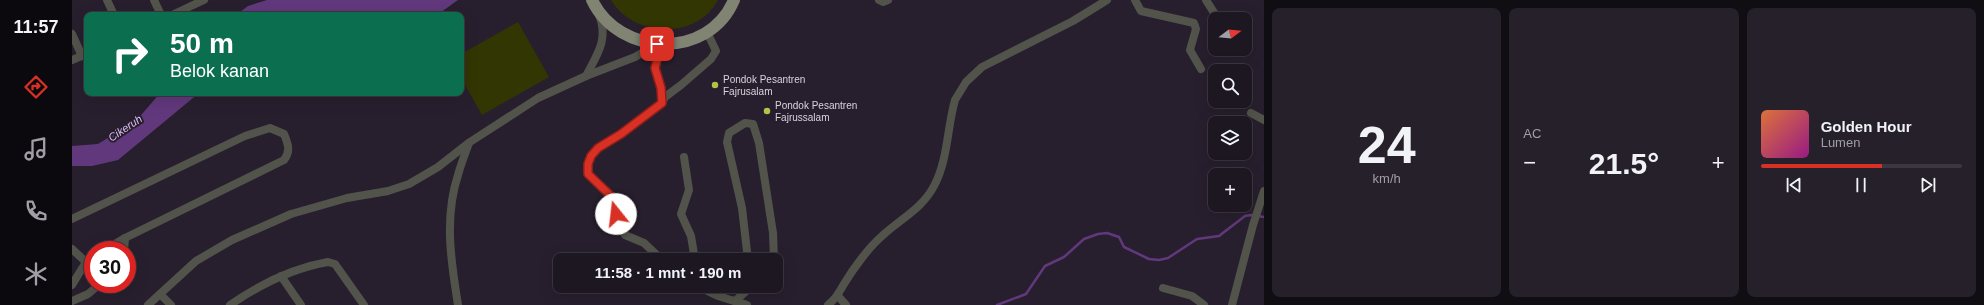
<!DOCTYPE html>
<html lang="id">
<meta charset="utf-8">
<style>
:root{--surface:#1d1722;--page:#25202a;--text:#f1f3f6;--muted:#a09fa5;--line:#3b3640;--accent:#d93025}
body{margin:0;font-family:Arial,sans-serif;background:var(--page);color:var(--text);height:100vh;display:flex;flex-direction:column;font-size:15px;white-space:nowrap}
*{box-sizing:border-box;margin:0}
p{font-size:13px;color:var(--muted)}
.icon{flex:none;width:22px;height:22px;fill:none;stroke:currentColor;stroke-width:2;stroke-linecap:round;stroke-linejoin:round}
.map{position:relative;flex:1;overflow:hidden}
.drawer{display:flex;flex-direction:column;gap:8px;padding:8px;background:#100d13;width:720px}
.drawer>*{flex:none}
.hud{position:absolute;left:12px;top:12px;width:380px;height:84px;border-radius:8px;box-shadow:0 4px 16px #0002,0 0 0 1px var(--line);background:#0b6e4f;color:#fff;overflow:hidden}
.needle{width:26px;rotate:74deg}
.fabs{position:absolute;left:1136px;top:12px;display:grid;gap:8px}
.fabs a{display:grid;place-items:center;width:44px;height:44px;border-radius:8px;background:var(--surface);box-shadow:0 4px 16px #0002,0 0 0 1px var(--line);font-size:20px}
.speed{position:absolute;left:12px;top:241px;display:flex;gap:8px;font-size:20px;font-weight:700;text-align:center}
.speed>*{display:grid;place-content:center;width:52px;height:52px;border-radius:50%;background:var(--surface);box-shadow:0 4px 16px #0002,0 0 0 1px var(--line);line-height:1}
.speed .limit{border:6px solid #d22;background:#fff;color:#111}
.pin{position:absolute;display:grid;place-items:center;width:34px;height:34px;color:#fff;margin:-17px;border-radius:8px;box-shadow:0 2px 6px #0006}
.me{position:absolute;width:44px;margin:-22px;rotate:344deg;stroke-linejoin:round;filter:drop-shadow(0 0 3px #0008)}
.turn{display:flex;align-items:center;gap:14px;height:84px;padding:0 20px;font-size:18px}
.turn .icon{width:52px;height:52px;stroke-width:2.5}
.turn b{display:block;font-size:28px;line-height:34px}
.big{font-size:30px;font-weight:700;line-height:1.1}
.drawer .tile{flex:1;display:flex;flex-direction:column;justify-content:center;gap:6px;min-width:0;padding:0 14px;border-radius:8px;background:var(--page)}
.drawer .dial{align-items:center;gap:0}
.dial b{font-size:52px;line-height:1}
.song{display:flex;align-items:center;gap:12px}
.cover{width:48px;height:48px;border-radius:6px;background:linear-gradient(135deg,hsl(20 70% 55%),hsl(310 70% 35%))}
.played{height:4px;border-radius:2px;background:linear-gradient(90deg,var(--accent) 60%,var(--line) 60%)}
.keys{display:flex;justify-content:space-around;direction:ltr}
.heat{display:flex;justify-content:space-between;align-items:center;font-size:22px;direction:ltr}
.drawer .tiles{flex:1;display:grid;gap:8px;grid-template-columns:repeat(3,1fr)}
.trip{position:absolute;left:481px;top:253px;width:230px;height:40px;border-radius:8px;background:var(--surface);box-shadow:0 4px 16px #0002,0 0 0 1px var(--line);font-weight:700;line-height:40px;text-align:center}
main{display:flex;flex:1;min-height:0}
.menu{display:flex;flex-direction:column;width:72px;justify-content:space-around;align-items:center;background:#0c090e;color:var(--muted)}
.menu .icon{width:28px;height:28px}
.menu .active{color:var(--accent)}
.menu b{font-size:18px;color:var(--text)}
.map>svg:first-child{display:block}
.green{fill:#323602}
.water{fill:#61387c}
.lines{fill:none;stroke-linecap:round;stroke-linejoin:round}
.stream{stroke:#61387c;stroke-width:2.5}
.street{stroke:#52544b;stroke-width:8}
.primary{stroke:#818473;stroke-width:12}
.route-casing{stroke:#8d1f18;stroke-width:10}
.route{stroke:#d93025;stroke-width:7}
.poi-dot{fill:#b6c149;stroke:#271f2d;stroke-width:1.5}
.labels{text-anchor:middle;dominant-baseline:central;stroke-width:4;stroke-linejoin:round;paint-order:stroke}
.poi-label{font-size:10px;fill:#d8d3dc;stroke:#271f2d;text-anchor:start}
.water-label{font-size:11px;font-style:italic;fill:#debcf7;stroke:#271f2d}
</style>
<main>
<nav class="menu">
<b>11:57</b>
<svg class="icon active" aria-label="directions" viewBox="0 0 24 24"><path d="M12 3l9 9-9 9-9-9zM9 14v-3h6M13 9l2 2-2 2"/></svg>
<svg class="icon" aria-label="music" viewBox="0 0 24 24"><path d="M9 18V5l10-2v13"/><circle cx="6" cy="18" r="3"/><circle cx="16" cy="16" r="3"/></svg>
<svg class="icon" aria-label="phone" viewBox="0 0 24 24"><path d="M5 4h4l2 5-3 2q2 4 5 5l2-3 5 2v4C11 20 4 13 5 4z"/></svg>
<svg class="icon" aria-label="climate" viewBox="0 0 24 24"><path d="M12 3v18M4 7l16 10M4 17L20 7"/></svg>
</nav>
<div class="map">
<svg width="1192" height="305" viewBox="0 0 1192 305">
<rect width="100%" height="100%" fill="#271f2d"/>
<!-- green -->
<g class="green">
<path d="M 539,0 L 646,0 C 624,41 561,37 539,0 Z"/>
<path d="M 446,22 L 477,77 L 410,115 L 389,78 L 389,54 Z"/>
</g>
<!-- water -->
<g class="water">
<path d="M 195,0 L 386,0 L 365,15 L 164,15 L 176,6 Z"/>
<path d="M 88,93 L 127,93 L 46,160 L 20,166 L 0,166 L 0,146 L 26,144 L 65,120 Z"/>
</g>
<g class="lines">
<!-- stream -->
<path class="stream" d="M 925,305 L 954,294 L 973,266 L 992,257 L 1012,239 L 1026,234 L 1035,233 L 1047,237 L 1052,247 L 1077,259 L 1087,260 L 1096,258 L 1125,239 L 1147,236 L 1173,216 L 1179,215 L 1192,217"/>
<!-- street -->
<g class="street">
<path d="M 35,0 L 42,15"/>
<path d="M 82,0 L 89,15"/>
<path d="M 807,0 L 811,2 L 816,0"/>
<path d="M 1063,0 L 1069,11 L 1122,23 L 1124,29 L 1118,50 L 1129,69"/>
<path d="M 1134,0 L 1146,19"/>
<path d="M 100,15 L 132,0"/>
<path d="M 0,34 L 10,56"/>
<path d="M 589,45 L 583,68 L 589,88 L 590,103"/>
<path d="M 0,60 L 14,54"/>
<path d="M 514,76 C 525,55 537,39 527,15"/>
<path d="M 1179,113 L 1192,120"/>
<path d="M 612,157 L 617,190 L 609,214 L 619,236 L 623,260"/>
<path d="M 0,219 L 173,136 L 198,128 L 212,134 C 216,144 219,151 212,160 L 53,238 L 33,250"/>
<path d="M 0,249 L 14,262"/>
<path d="M 52,250 L 53,238"/>
<path d="M 590,260 L 572,243 L 553,235 L 545,224 L 542,203 L 539,196 L 516,174 L 516,164 L 519,156 L 526,148 L 549,134 L 590,103 L 593,97 L 609,85 L 639,59 L 644,51 L 635,32"/>
<path d="M 676,260 L 670,208 L 655,142 L 657,133 L 673,123 L 681,124 L 687,143 L 701,233 L 702,260"/>
<path d="M 209,276 L 229,305"/>
<path d="M 0,285 L 14,262 L 21,258"/>
<path d="M 628,286 C 642,297 658,299 675,305"/>
<path d="M 1091,288 L 1120,296 L 1132,305"/>
<path d="M 88,294 L 99,305"/>
<path d="M 766,296 L 774,305"/>
<path d="M 0,301 L 16,294 L 28,284"/>
<path d="M 663,301 L 680,286"/>
<path d="M 76,305 L 124,261 L 160,240 L 219,214 L 275,198 L 316,191 L 337,184 L 366,167 L 398,142 L 466,98 L 514,76 L 563,57 L 585,44"/>
<path d="M 158,305 C 187,285 221,268 256,262 L 263,264 L 292,305"/>
<path d="M 386,305 C 379,262 372,217 386,175 C 389,164 393,154 397,143"/>
<path d="M 756,305 C 765,297 766,294 772,284 C 781,269 797,247 810,236 C 828,219 850,209 862,186 C 876,160 875,128 883,100 L 894,82 L 910,67 L 1001,21 L 1035,0"/>
<path d="M 1160,305 L 1181,225 L 1192,191"/>
</g>
<!-- primary -->
<path class="primary" d="M 520,0 C 547,57 637,60 662,0"/>
</g>
<g class="lines">
<defs>
<path id="route" d="M 544,214 L 539,196 L 516,174 L 516,164 L 519,156 L 526,148 L 549,134 L 590,103 L 589,88 L 583,68 L 589,45 L 585,44"/>
</defs>
<!-- route casing -->
<use href="#route" class="route-casing"/>
<!-- route -->
<use href="#route" class="route"/>
</g>
<!-- markers -->
<g class="poi-dot">
<circle cx="643" cy="85" r="4"/>
<circle cx="695" cy="111" r="4"/>
</g>
<g class="labels">
<!-- poi labels -->
<g class="poi-label">
<text x="651" y="79">Pondok Pesantren<tspan x="651" dy="12">Fajrusalam</tspan></text>
<text x="703" y="105">Pondok Pesantren<tspan x="703" dy="12">Fajrussalam</tspan></text>
</g>
<!-- water labels -->
<g class="water-label">
<text transform="translate(53 128) rotate(-34)">Cikeruh</text>
</g>
</g>
</svg>
<div class="fabs">
<a><svg class="needle" viewBox="-14 -14 28 28"><path d="M0-13l5 13h-10z" fill="#e53935"/><path d="M0 13l5-13h-10z" fill="#a09fa5"/></svg></a>
<a><svg class="icon" aria-label="search" viewBox="0 0 24 24"><circle cx="10" cy="10" r="6"/><path d="M15 15l6 6"/></svg></a>
<a><svg class="icon" aria-label="layers" viewBox="0 0 24 24"><path d="M12 4l9 5-9 5-9-5zM3 14l9 5 9-5"/></svg></a>
<a>+</a>
</div>
<div class="speed"><div class="limit">30</div></div>
<div class="pin" style="left:585px;top:44px;background:#d93025"><svg class="icon" aria-label="arrive" viewBox="0 0 24 24"><path d="M6 21V4h12l-3 4 3 4H6"/></svg></div>
<svg class="me" style="left:544px;top:214px" viewBox="-20 -20 40 40"><circle r="19" fill="#fff"/><path d="M0-13L10 11 0 6-10 11z" fill="#d93025"/></svg>
<div class="trip">11:58 · 1 mnt · 190 m</div>
<div class="hud">
<div class="turn"><svg class="icon" aria-label="right" viewBox="0 0 24 24"><path d="M7 20v-9h11M14 6l5 5-5 5"/></svg><div><b>50 m</b>Belok kanan</div></div>
</div>
</div>
<section class="drawer">
<div class="tiles">
<div class="tile dial"><b>24</b><p>km/h</p></div>
<div class="tile"><p>AC</p>
<div class="heat"><a>−</a><b class="big">21.5°</b><a>+</a></div>
</div>
<div class="tile">
<div class="song"><i class="cover"></i><div><b>Golden Hour</b><p>Lumen</p></div></div>
<div class="played"></div>
<div class="keys"><svg class="icon" aria-label="previous" viewBox="0 0 24 24"><path d="M18 5L8 12l10 7zM5 5v14"/></svg><svg class="icon" aria-label="pause" viewBox="0 0 24 24"><path d="M8 5v14M16 5v14"/></svg><svg class="icon" aria-label="next" viewBox="0 0 24 24"><path d="M6 5l10 7-10 7zM19 5v14"/></svg></div>
</div>
</div>
</section>
</main>
